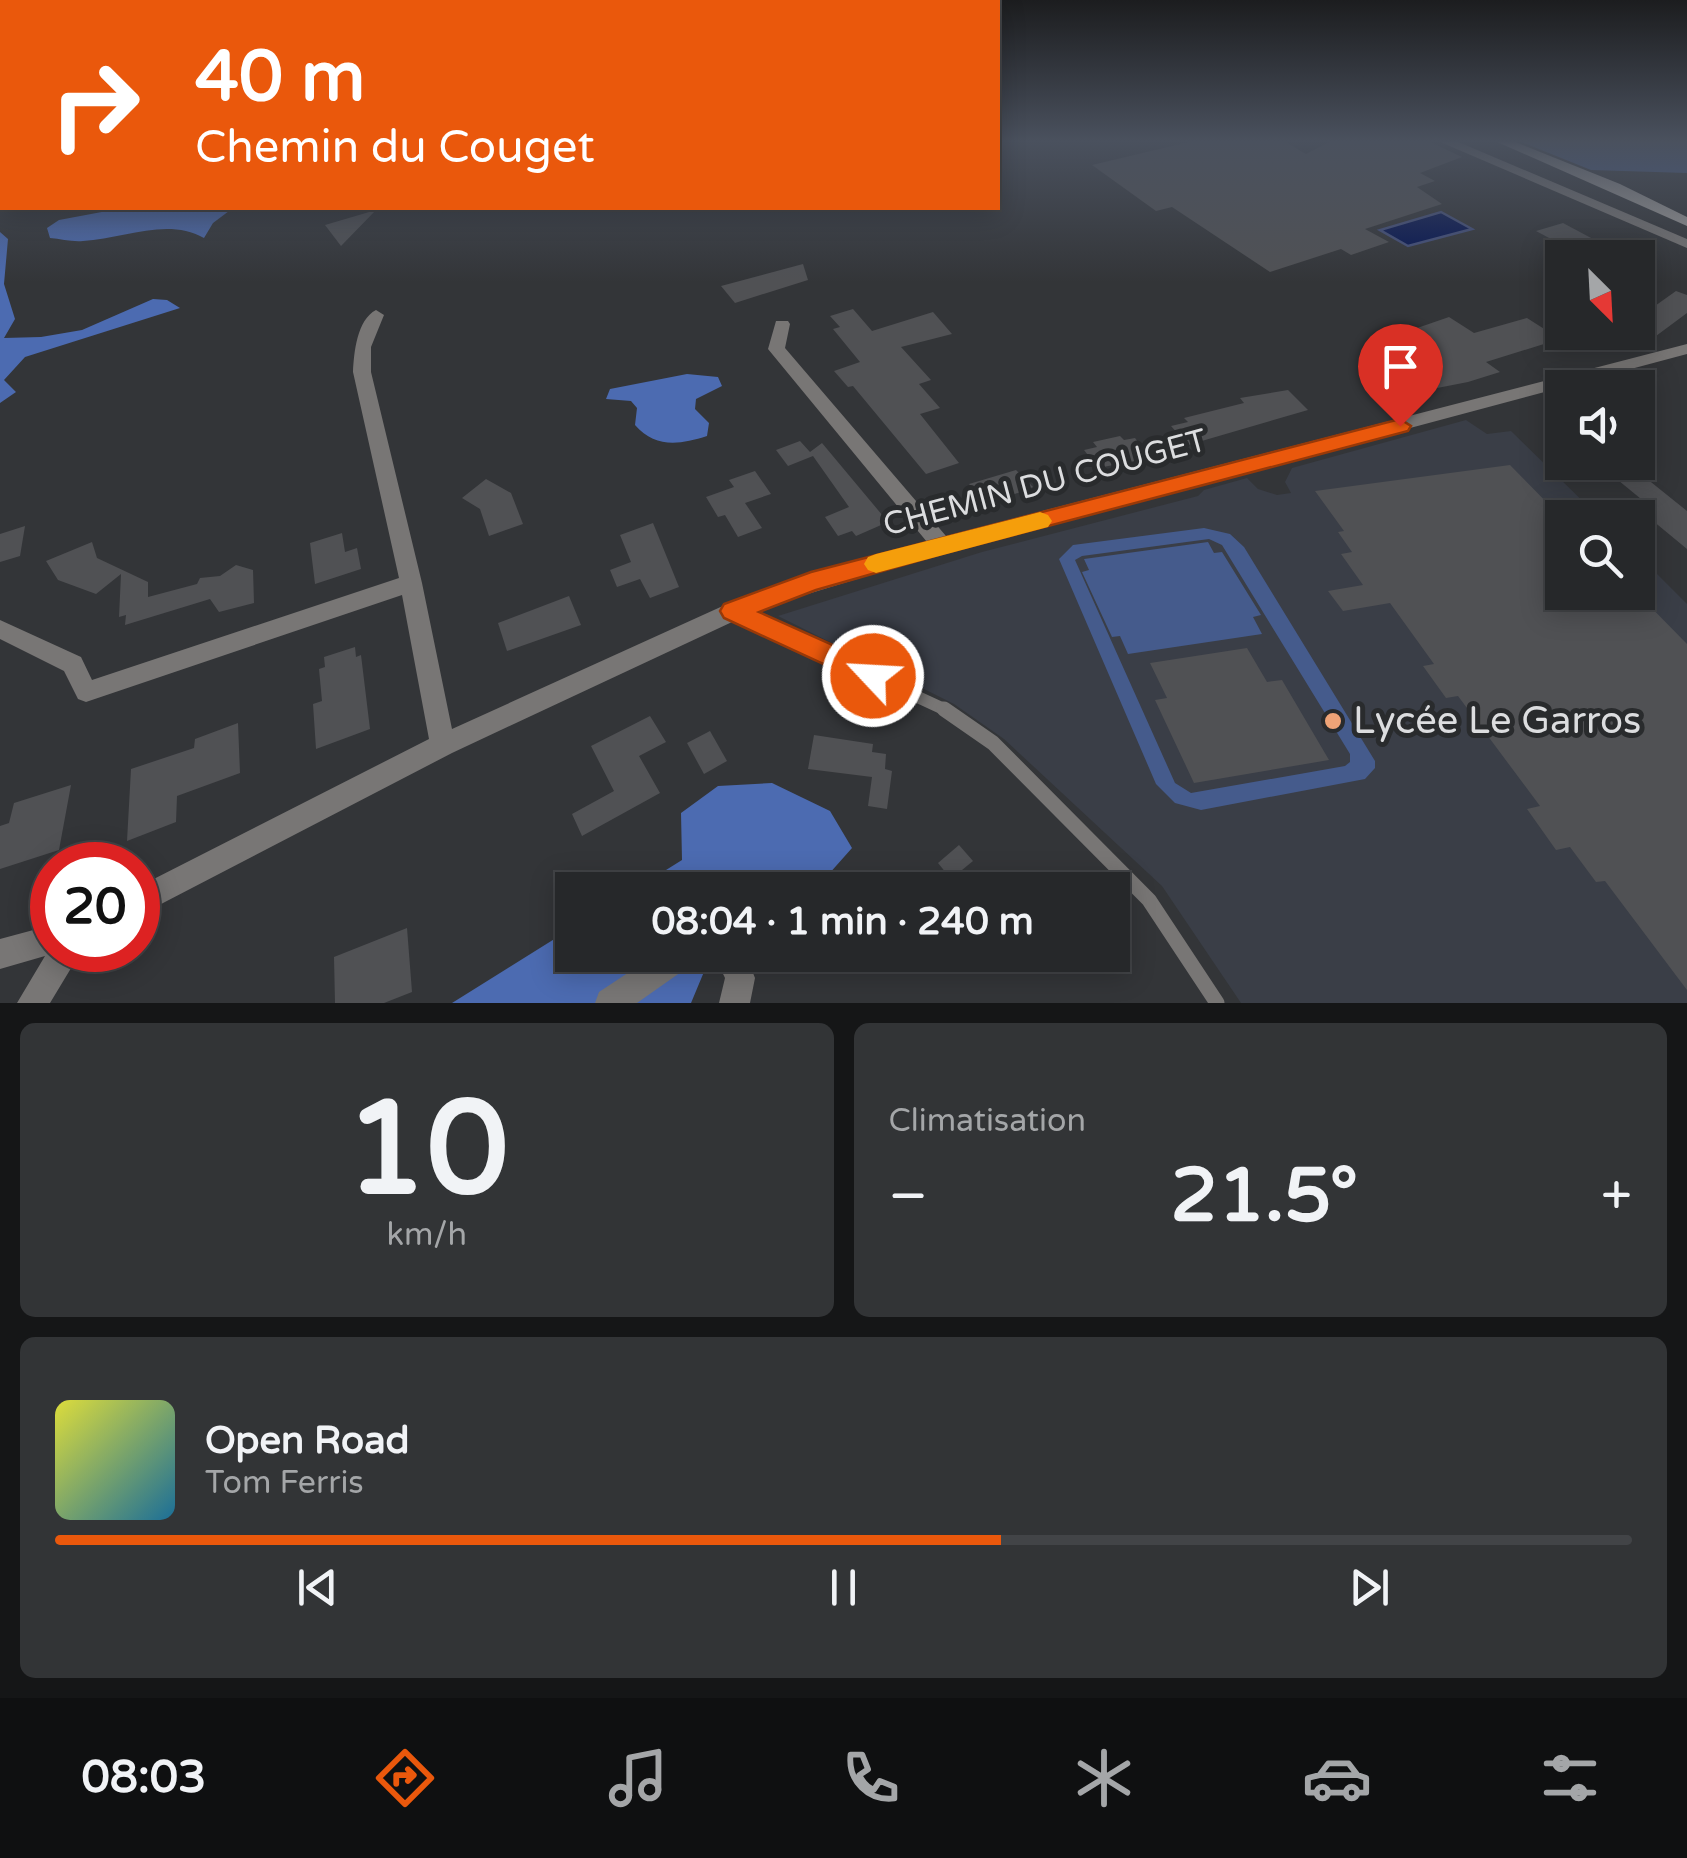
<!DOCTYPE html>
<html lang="fr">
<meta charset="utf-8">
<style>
:root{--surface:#26282a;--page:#323436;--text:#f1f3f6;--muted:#a4a6a8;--line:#424447;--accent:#ea580c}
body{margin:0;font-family:"Varela Round",sans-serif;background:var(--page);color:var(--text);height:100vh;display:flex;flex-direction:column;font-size:38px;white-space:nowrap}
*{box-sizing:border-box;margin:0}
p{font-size:32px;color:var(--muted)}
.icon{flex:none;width:55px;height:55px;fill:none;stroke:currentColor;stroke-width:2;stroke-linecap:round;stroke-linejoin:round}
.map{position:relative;height:1003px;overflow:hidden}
.drawer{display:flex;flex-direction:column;gap:20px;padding:20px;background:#151617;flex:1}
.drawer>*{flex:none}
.top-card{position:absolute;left:0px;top:0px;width:1000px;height:210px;box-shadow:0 5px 25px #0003,0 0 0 2px var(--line);background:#ea580c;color:#fff;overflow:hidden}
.needle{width:65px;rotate:156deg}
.buttons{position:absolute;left:1545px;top:240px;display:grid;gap:20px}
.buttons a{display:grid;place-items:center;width:110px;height:110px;border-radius:0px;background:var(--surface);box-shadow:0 5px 25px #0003,0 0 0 2px var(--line);font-size:50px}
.speed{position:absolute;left:30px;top:842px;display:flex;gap:20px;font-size:50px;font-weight:700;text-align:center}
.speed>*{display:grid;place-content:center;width:130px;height:130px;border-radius:50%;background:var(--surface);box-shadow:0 5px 25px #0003,0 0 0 2px var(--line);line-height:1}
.speed .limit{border:15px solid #d22;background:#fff;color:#111}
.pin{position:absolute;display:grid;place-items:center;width:85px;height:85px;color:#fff;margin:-102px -42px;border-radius:50% 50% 50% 0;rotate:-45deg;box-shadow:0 0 10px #0007}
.pin .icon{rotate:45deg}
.me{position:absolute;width:110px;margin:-55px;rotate:295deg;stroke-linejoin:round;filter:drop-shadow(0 0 8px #0008)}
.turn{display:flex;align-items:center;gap:35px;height:210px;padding:0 30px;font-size:45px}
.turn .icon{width:130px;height:130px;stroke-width:2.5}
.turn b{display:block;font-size:70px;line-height:85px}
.big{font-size:75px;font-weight:800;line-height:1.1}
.drawer .card{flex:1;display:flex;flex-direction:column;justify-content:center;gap:15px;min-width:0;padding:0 35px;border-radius:15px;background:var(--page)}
.drawer .dial{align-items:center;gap:0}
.dial b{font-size:130px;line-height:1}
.song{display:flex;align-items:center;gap:30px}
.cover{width:120px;height:120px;border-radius:15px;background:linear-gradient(135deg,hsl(60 70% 55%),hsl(200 70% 35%))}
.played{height:10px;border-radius:5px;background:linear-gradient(90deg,var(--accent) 60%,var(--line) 60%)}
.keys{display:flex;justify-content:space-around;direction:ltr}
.heat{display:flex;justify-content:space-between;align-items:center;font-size:55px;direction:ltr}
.drawer .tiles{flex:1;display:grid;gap:20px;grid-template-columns:1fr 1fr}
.card:last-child{grid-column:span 2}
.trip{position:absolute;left:555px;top:872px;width:575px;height:100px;border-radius:0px;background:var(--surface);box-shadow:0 5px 25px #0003,0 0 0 2px var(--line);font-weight:800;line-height:100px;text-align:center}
.tab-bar{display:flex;height:160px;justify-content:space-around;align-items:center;background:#0f1011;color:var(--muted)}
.tab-bar .icon{width:70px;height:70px}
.tab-bar .on{color:var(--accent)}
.tab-bar b{font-size:45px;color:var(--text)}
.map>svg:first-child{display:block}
.built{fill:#3a3e47}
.green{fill:#455b8c;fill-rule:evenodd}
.forest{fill:#4c6bb1}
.water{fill:#021251;stroke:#434f7c;stroke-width:2.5}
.building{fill:#505154}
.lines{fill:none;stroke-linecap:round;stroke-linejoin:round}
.lane-far1{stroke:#787675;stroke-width:12}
.lane{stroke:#787675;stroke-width:15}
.street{fill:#787675;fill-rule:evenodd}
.secondary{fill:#9d9b99;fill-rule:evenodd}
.route{fill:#ea580c;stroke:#983908;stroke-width:2.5}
.slow{fill:#f59e0b}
.poi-dot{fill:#efa377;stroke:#292b2d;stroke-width:4}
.labels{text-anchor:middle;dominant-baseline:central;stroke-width:10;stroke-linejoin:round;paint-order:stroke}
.street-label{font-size:32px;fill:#dcdddf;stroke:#292b2d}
.near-poi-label{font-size:38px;fill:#dcdddf;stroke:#292b2d;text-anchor:start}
</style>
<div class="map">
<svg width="1687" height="1003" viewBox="0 0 1687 1003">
<rect width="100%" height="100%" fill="#333538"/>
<!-- built -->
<path class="built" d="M 1466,420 L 1487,434 L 1511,431 L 1599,517 L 1562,518 L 1562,592 L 1638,592 L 1638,555 L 1687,604 L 1687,1003 L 1241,1003 L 1162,886 L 1004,739 L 954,704 L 778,616 L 982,552 L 1198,496 L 1204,490 L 1247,478 L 1258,489 L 1277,495 L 1291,493 L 1285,482 L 1292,468 Z"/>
<!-- green -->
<g class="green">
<path d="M 1519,141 L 1687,141 L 1687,173 L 1591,170 Z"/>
<path d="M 1204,528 L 1230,534 L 1244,547 L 1375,761 L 1375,768 L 1365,779 L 1201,810 L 1175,803 L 1156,784 L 1059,559 L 1073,545 ZM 1209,539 L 1222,545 L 1350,754 L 1350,762 L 1345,766 L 1191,793 L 1175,783 L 1075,560 L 1082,556 Z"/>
<path d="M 1208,542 L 1214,553 L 1222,552 L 1261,615 L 1253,617 L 1262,634 L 1128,654 L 1120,636 L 1112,637 L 1082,572 L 1089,570 L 1084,559 Z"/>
</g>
<!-- forest -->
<g class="forest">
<path d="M 123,208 L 233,208 L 213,223 L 204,238 C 167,217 123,239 83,241 C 72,242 61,239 50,238 L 47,228 L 59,220 Z"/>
<path d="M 0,232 L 8,239 L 4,284 L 15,319 L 4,338 L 41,337 L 82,330 L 153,299 L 167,300 L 180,308 L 25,357 L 4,380 L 16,392 L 0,403 Z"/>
<path d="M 687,374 L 718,377 L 722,386 L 696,399 L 695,409 L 709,423 L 707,436 C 679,445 655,448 635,425 L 637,408 L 631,401 L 606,399 L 610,389 Z"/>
<path d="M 772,783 L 830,811 L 852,848 L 828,875 L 752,879 L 746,890 L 634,890 L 682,860 L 681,813 L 718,786 Z"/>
<path d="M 572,928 L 572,955 L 711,955 L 691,1003 L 452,1003 Z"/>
</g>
<!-- water -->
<path class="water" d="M 1441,212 L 1472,229 L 1408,246 L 1380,230 Z"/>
<!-- building -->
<g class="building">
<path d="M 1193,141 L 1284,141 L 1306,154 L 1331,141 L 1428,141 L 1462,157 L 1420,173 L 1435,181 L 1417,187 L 1442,204 L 1365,229 L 1389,242 L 1351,255 L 1341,249 L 1270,272 L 1172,207 L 1156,211 L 1092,165 Z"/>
<path d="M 376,210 L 341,246 L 325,225 Z"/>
<path d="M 1563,223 L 1593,239 L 1566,247 L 1536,231 Z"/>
<path d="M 803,264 L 808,280 L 735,303 L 721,286 Z"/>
<path d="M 1676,291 L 1687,295 L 1687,313 L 1656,336 L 1638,341 L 1638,318 Z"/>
<path d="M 853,309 L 872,331 L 933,312 L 952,334 L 901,347 L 931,380 L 919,384 L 940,408 L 920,414 L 959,463 L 926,474 L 853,386 L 848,387 L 834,371 L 860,362 L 833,329 L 840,327 L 830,316 Z"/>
<path d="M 1449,317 L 1474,333 L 1527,318 L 1560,339 L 1486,362 L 1500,372 L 1468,382 L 1391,397 L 1372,381 L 1403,373 L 1368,345 Z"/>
<path d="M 1288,390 L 1308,410 L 1188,445 L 1171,426 L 1188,422 L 1184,418 L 1244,403 L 1240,398 Z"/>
<path d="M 1120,436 L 1124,440 L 1135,438 L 1150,458 L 1098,468 L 1084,450 L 1097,447 L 1093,442 Z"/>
<path d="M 800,441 L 810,452 L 822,443 L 888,522 L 856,536 L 852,531 L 838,536 L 825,517 L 849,507 L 813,456 L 788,466 L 776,450 Z"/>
<path d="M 1596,462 L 1626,462 L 1687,511 L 1687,549 L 1641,511 L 1652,508 Z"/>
<path d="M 1510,465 L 1562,518 L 1562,592 L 1636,592 L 1687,644 L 1687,990 L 1605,881 L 1596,882 L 1570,847 L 1556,850 L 1527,809 L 1540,806 L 1458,696 L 1446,698 L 1423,666 L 1434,664 L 1390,603 L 1343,611 L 1328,591 L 1363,585 L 1341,554 L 1352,552 L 1338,532 L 1344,531 L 1315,491 Z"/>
<path d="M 1016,470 L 1033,487 L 987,505 L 969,484 Z"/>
<path d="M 755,471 L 771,494 L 745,503 L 762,528 L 738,537 L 725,515 L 718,517 L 706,497 L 734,487 L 729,480 Z"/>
<path d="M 486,479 L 511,493 L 523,524 L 489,536 L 480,509 L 462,498 Z"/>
<path d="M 653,523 L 679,587 L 650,598 L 640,579 L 617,587 L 610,570 L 631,562 L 620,535 Z"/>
<path d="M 25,526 L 20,556 L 0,562 L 0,534 Z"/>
<path d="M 342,533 L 345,552 L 357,548 L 361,569 L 315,584 L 310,543 Z"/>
<path d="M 92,542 L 97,558 L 148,582 L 148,597 L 197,584 L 200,578 L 220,576 L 236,565 L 253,570 L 254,603 L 219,612 L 210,599 L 125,625 L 126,615 L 119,617 L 121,574 L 96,594 L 58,580 L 46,561 Z"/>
<path d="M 569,596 L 581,625 L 507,651 L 498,623 Z"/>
<path d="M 355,647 L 356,657 L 361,655 L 370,729 L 316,749 L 313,704 L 322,701 L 319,669 L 325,667 L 324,657 Z"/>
<path d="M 1247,648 L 1267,682 L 1282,680 L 1329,760 L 1194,783 L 1155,700 L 1167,698 L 1150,663 Z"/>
<path d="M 650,716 L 666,742 L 639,756 L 660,793 L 582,836 L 572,814 L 614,791 L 591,746 Z"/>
<path d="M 238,723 L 240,773 L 177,796 L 176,822 L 127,841 L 131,769 L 194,748 L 195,739 Z"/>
<path d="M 710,731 L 727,761 L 704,774 L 687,743 Z"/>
<path d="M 814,735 L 873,744 L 872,752 L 886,754 L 885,769 L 892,771 L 887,809 L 868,806 L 872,777 L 808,769 Z"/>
<path d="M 71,785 L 59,850 L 0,869 L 0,826 L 9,823 L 14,803 Z"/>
<path d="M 959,845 L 973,861 L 951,879 L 938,863 Z"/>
<path d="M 407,928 L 412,992 L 384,1003 L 335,1003 L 334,957 Z"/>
</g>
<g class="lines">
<!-- lane-far1 -->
<path class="lane-far1" d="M 734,612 L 948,711"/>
<!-- lane -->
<path class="lane" d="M 944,709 L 993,743 L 1149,900 L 1217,1003"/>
<!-- street -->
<g class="street">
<path d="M 1438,141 L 1456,141 L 1687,239 L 1687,248 Z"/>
<path d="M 376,310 L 384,315 L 371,347 L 371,372 L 422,583 L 452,729 L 747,595 L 927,542 L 768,349 L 776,321 L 788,321 L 790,324 L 785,348 L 946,536 L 1687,344 L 1687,354 L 942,553 L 762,608 L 452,753 L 138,916 L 138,887 L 429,739 L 402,595 L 86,702 L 78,699 L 64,671 L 0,639 L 0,620 L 81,657 L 92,680 L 399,578 L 353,372 C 354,352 357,320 376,310 Z"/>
<path d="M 52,925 L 52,950 L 82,950 L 50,1003 L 17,1003 L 45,956 L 0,969 L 0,939 Z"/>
<path d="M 655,955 L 696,955 L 691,965 L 637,1003 L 595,1003 L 599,992 Z"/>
<path d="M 714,955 L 746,955 L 755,978 L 750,1003 L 719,1003 L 725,978 Z"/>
</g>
<!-- secondary -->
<path class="secondary" d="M 1495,141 L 1513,141 L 1620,184 L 1687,217 L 1687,226 Z"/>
</g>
<!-- sky -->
<linearGradient id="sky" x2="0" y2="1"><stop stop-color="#1c1d1f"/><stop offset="0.5" stop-color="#4a515e"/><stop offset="1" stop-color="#4a515e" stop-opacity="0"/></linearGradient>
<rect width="1687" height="282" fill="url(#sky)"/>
<!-- route -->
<path class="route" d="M 1400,419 L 1411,426 L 1408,431 L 942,554 L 816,590 L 759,612 L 882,667 L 886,676 L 882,684 L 873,687 L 724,618 L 720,611 L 724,604 L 811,572 Z"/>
<!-- slow -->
<path class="slow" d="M 1040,512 L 1048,515 L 1052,521 L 1048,527 L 876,573 L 868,570 L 864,564 L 868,557 L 876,554 Z"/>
<!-- markers -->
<circle class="poi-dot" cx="1333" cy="721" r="10"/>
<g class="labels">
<!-- street labels -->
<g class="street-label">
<text transform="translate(1045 483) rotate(-15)">CHEMIN DU COUGET</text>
</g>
<!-- near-poi labels -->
<g class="near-poi-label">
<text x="1353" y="721">Lycée Le Garros</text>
</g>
</g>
</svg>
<div class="buttons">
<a><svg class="needle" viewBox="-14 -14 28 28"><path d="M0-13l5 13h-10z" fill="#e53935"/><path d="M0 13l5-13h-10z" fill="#a4a6a8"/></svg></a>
<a><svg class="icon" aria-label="sound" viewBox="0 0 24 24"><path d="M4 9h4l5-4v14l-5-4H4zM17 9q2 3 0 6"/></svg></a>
<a><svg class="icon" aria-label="search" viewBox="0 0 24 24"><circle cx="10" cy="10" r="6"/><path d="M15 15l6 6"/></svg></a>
</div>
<div class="speed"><div class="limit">20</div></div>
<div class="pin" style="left:1400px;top:426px;background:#d93025"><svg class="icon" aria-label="arrive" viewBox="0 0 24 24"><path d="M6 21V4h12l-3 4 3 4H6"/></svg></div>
<svg class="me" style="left:873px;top:676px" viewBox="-20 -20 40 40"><circle r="17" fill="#ea580c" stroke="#fff" stroke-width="3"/><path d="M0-11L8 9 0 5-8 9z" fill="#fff"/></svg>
<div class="trip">08:04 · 1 min · 240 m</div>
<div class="top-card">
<div class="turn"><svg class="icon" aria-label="right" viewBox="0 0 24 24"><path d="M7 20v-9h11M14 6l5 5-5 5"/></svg><div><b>40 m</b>Chemin du Couget</div></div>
</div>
</div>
<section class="drawer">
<div class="tiles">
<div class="card dial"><b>10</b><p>km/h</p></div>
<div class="card"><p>Climatisation</p>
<div class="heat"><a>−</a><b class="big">21.5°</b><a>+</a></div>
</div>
<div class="card">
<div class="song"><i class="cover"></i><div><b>Open Road</b><p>Tom Ferris</p></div></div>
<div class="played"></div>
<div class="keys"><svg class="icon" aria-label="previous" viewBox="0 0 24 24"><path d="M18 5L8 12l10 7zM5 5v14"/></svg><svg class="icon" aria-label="pause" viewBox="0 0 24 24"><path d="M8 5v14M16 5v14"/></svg><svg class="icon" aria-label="next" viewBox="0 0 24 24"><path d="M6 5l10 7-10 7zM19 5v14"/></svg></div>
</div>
</div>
</section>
<nav class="tab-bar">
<b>08:03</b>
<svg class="icon on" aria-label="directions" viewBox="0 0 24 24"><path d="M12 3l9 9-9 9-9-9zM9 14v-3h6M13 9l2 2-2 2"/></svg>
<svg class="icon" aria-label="music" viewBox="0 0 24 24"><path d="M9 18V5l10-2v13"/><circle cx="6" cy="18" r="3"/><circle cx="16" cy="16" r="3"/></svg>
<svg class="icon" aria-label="phone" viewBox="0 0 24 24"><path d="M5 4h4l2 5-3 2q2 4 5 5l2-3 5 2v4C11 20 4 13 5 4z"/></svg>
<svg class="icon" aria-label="climate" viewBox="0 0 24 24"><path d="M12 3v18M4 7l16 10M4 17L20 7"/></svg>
<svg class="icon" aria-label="car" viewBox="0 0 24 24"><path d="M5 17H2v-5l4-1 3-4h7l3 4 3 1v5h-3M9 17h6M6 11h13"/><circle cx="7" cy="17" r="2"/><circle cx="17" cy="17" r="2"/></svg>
<svg class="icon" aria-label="filters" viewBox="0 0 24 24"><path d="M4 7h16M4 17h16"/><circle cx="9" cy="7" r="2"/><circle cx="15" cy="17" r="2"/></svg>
</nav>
